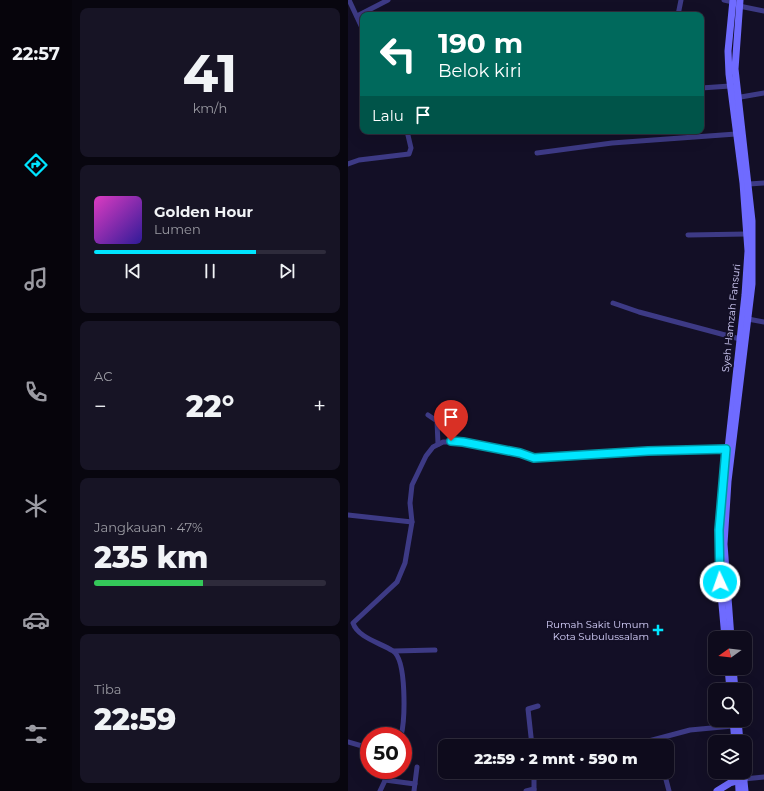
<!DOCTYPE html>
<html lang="id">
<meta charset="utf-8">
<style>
:root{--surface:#0e0b1c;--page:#171425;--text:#f1f3f6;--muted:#9b9ba3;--line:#2e2b3b;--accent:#00e5ff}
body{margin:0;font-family:Montserrat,sans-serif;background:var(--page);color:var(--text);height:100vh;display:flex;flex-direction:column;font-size:15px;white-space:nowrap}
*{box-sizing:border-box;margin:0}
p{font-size:13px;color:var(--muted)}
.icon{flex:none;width:22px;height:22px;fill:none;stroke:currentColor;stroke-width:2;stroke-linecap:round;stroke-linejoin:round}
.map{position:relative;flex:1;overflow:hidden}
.drawer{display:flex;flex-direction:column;gap:8px;padding:8px;background:#08060f;width:276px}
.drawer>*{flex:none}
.guide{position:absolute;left:12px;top:12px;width:344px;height:122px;border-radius:8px;box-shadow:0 4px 16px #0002,0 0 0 1px var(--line);background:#00695c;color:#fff;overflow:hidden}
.needle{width:26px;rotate:255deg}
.controls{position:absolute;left:360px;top:631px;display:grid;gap:8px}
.controls a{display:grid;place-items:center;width:44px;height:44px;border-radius:8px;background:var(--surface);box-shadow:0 4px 16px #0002,0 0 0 1px var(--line);font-size:20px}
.speed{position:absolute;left:12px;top:727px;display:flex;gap:8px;font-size:20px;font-weight:700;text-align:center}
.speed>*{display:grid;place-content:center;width:52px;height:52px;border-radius:50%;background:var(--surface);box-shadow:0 4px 16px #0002,0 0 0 1px var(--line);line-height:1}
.speed .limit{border:6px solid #d22;background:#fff;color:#111}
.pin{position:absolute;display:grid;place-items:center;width:34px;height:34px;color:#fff;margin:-41px -17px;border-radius:50% 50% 50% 0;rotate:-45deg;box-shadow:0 0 4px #0007}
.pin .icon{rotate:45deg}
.me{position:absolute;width:44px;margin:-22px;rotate:357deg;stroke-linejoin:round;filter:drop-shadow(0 0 3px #0008)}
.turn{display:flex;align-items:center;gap:14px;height:84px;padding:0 12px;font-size:18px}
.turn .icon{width:52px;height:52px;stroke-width:2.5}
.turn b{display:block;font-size:28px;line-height:34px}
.then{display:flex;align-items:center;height:38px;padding:0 12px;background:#0003;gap:8px;font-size:15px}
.big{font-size:30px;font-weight:800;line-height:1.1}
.drawer .card{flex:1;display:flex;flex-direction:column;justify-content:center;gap:6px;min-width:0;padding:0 14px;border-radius:8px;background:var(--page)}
.drawer .dial{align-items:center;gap:0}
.dial b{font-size:52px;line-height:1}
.song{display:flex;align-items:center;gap:12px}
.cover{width:48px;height:48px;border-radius:6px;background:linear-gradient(135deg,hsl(310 70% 55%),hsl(250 70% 35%))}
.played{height:4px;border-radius:2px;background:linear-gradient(90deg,var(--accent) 70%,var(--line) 70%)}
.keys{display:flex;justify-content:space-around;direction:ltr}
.heat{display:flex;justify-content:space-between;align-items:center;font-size:22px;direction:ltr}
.charge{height:6px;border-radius:3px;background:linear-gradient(90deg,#34c759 47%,var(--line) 0)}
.trip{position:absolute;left:90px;top:739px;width:236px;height:40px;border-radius:8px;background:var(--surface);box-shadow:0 4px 16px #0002,0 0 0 1px var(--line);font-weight:800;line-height:40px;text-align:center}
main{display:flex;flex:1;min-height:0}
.dock{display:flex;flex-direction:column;width:72px;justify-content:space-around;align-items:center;background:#06040b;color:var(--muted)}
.dock .icon{width:28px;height:28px}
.dock .active{color:var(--accent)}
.dock b{font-size:18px;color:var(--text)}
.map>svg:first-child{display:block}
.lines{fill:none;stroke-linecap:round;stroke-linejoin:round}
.street{stroke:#3d3a85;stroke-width:5}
.secondary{stroke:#6f6bff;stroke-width:7}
.route-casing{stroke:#0095a6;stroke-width:10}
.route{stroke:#00e5ff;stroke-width:7}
.poi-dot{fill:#00e5ff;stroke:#130f26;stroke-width:1.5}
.labels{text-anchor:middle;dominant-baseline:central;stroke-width:4;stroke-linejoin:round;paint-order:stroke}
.street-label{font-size:10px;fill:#d9d4ff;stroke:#130f26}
.poi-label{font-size:10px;fill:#d9d4ff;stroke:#130f26;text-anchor:end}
</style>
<main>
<nav class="dock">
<b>22:57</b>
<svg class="icon active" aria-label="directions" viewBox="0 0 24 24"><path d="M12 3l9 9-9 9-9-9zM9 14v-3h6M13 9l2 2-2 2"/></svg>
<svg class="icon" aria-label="music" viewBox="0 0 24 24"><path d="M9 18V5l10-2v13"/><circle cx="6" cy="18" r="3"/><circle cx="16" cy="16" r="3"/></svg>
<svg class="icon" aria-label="phone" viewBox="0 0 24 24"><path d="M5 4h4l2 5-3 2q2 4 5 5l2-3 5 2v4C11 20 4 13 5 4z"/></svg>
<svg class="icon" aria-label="climate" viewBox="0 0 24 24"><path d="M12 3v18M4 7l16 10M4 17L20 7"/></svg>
<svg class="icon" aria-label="car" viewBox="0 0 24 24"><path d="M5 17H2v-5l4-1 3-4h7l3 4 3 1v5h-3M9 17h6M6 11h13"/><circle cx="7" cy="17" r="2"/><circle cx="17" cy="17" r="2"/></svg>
<svg class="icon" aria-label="filters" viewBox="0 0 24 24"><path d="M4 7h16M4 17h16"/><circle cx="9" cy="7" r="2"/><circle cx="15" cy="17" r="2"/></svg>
</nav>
<section class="drawer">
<div class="card dial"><b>41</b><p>km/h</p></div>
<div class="card">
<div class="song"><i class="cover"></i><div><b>Golden Hour</b><p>Lumen</p></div></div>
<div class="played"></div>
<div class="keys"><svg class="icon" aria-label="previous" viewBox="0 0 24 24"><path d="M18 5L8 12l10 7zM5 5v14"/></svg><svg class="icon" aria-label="pause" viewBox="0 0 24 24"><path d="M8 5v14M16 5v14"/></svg><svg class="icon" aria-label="next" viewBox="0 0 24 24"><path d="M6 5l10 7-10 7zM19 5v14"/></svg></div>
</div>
<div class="card"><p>AC</p>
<div class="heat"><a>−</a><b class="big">22°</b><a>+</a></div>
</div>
<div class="card"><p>Jangkauan · 47%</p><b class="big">235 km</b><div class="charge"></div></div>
<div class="card"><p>Tiba</p><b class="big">22:59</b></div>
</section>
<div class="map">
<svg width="416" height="791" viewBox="0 0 416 791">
<rect width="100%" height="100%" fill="#130f26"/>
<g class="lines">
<!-- street -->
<g class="street">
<path d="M 1,0 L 15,30"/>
<path d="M 376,0 L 385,2 L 391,6 L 416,11"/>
<path d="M 330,15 L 333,0"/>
<path d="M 9,16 L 40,0"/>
<path d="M 353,88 L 382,86"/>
<path d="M 387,98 L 416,93"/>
<path d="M 189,153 L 264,143 L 388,134"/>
<path d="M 0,164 L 11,160 L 61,154 L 63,148 L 59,131"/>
<path d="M 401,184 L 416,183"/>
<path d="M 340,235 L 399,234"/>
<path d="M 265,303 L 291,312 L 392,339"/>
<path d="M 400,319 L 416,322"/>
<path d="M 80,415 L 89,421 L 90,444"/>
<path d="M 0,515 L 64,522"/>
<path d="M 46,651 L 87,650"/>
<path d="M 53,736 C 57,720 59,660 45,651 C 33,643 10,638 5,623 L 49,582 L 57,563 L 64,522 L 62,503 L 64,485 L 78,456 L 85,447 L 95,442 L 115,442 L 172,453 L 186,458 L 300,451 L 383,450"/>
<path d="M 0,742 L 21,748"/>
<path d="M 184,746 L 180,709 L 190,706"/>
<path d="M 282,746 L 342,730 L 385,726"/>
<path d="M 316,772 L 321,791"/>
<path d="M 396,779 L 416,777"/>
<path d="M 37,780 L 67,784"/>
<path d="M 32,791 L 42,770"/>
<path d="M 66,791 L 69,767"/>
<path d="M 178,791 L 186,789"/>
<path d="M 186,791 L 186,772"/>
</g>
<!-- secondary -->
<g class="secondary">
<path d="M 377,638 L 372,582 L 371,530 L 397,295 L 400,251 L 395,183 L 381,74 L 380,51 L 385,0"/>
<path d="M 383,638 L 376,544 L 380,481 L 404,284 L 404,221 L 387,69 L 392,0"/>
<path d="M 380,668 L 382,690"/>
<path d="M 385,668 L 387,690"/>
<path d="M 385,720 L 387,742"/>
<path d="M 390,720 L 392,742"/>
<path d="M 390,772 L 391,791"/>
<path d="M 395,772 L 397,791"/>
<path d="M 369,791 L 382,783 L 396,779"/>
</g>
</g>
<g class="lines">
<defs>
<path id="route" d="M 103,441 L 115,442 L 172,453 L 186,458 L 300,451 L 378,449 L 371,530 L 372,582"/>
</defs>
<!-- route casing -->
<use href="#route" class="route-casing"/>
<!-- route -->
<use href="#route" class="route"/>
</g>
<!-- markers -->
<path class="poi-dot" d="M308 624h4v4h4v4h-4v4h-4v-4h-4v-4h4z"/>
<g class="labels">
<!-- street labels -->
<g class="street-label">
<text transform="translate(383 318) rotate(-84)">Syeh Hamzah Fansuri</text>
</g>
<!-- poi labels -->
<g class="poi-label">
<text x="301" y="624">Rumah Sakit Umum<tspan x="301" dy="12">Kota Subulussalam</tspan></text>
</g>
</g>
</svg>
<div class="controls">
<a><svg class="needle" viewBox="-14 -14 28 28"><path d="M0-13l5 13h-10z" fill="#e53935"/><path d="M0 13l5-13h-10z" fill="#9b9ba3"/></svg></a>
<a><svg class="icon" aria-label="search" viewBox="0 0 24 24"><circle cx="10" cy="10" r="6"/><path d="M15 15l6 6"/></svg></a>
<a><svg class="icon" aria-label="layers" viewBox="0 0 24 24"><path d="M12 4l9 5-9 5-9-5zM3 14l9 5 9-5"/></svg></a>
</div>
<div class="speed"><div class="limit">50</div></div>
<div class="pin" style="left:103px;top:441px;background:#d93025"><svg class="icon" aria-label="arrive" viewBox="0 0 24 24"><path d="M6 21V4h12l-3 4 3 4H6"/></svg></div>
<svg class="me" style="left:372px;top:582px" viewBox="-20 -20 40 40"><circle r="17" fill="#00e5ff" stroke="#fff" stroke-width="3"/><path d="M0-11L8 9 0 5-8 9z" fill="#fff"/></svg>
<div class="trip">22:59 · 2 mnt · 590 m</div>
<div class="guide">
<div class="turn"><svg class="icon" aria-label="left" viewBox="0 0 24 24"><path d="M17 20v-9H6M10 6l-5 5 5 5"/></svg><div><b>190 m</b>Belok kiri</div></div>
<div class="then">Lalu<svg class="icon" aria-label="arrive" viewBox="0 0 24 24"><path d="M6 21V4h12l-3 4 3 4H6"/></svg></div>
</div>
</div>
</main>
